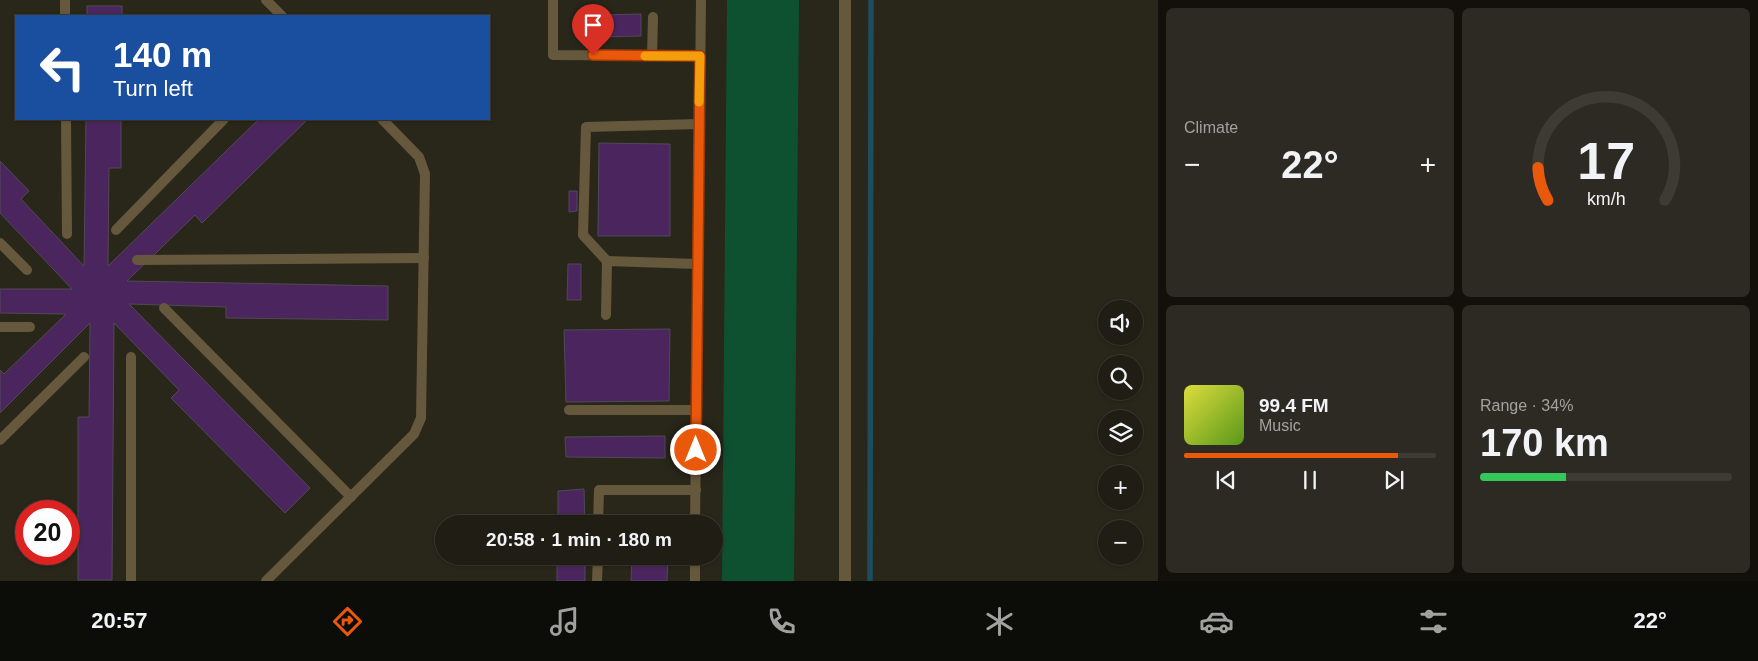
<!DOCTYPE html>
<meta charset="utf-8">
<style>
:root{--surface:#1f1d14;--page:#2c2a22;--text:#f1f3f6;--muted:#a1a2a0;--line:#3c3b34;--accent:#ea580c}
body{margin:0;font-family:Helvetica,sans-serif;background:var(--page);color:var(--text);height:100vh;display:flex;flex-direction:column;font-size:19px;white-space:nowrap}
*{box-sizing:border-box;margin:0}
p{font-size:16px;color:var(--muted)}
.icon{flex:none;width:28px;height:28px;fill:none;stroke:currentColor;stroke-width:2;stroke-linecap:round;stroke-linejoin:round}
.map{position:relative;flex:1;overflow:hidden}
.sheet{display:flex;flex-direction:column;gap:8px;padding:8px;background:#11100b;width:600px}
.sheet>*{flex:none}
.hud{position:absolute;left:15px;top:15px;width:475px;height:105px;border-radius:0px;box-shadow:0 1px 4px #0004,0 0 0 1px var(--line);background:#1a4fa0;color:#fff;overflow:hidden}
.buttons{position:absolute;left:1098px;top:300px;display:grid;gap:10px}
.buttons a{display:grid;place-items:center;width:45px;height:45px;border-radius:50%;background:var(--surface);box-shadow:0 1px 4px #0004,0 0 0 1px var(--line);font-size:25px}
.speed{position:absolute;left:15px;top:500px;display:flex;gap:10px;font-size:25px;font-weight:700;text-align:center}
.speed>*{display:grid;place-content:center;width:65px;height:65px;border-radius:50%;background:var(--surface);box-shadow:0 1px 4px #0004,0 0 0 1px var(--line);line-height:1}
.speed .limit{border:8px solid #d22;background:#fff;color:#111}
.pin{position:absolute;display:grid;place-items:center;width:42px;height:42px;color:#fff;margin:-51px -21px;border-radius:50% 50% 50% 0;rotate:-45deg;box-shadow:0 0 5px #0007}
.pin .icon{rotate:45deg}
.me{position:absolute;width:55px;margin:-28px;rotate:0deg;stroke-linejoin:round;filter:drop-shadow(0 0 4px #0008)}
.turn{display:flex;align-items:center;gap:18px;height:105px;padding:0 15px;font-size:22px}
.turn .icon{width:65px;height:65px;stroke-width:2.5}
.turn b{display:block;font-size:35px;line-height:42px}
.big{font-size:38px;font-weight:600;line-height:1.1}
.sheet .widget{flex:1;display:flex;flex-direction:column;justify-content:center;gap:8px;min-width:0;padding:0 18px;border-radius:8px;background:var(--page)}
.sheet .dial{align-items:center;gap:0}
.dial svg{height:130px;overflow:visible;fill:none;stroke:var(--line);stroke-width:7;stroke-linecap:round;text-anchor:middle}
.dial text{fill:var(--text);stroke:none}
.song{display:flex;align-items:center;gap:15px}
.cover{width:60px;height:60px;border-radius:8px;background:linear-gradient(135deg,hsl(60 70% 55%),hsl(90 70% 35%))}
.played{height:5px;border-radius:2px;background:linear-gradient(90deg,var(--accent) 85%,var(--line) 85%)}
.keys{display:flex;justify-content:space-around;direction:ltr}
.heat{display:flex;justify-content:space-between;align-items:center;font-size:28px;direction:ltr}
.charge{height:8px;border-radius:4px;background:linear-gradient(90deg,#34c759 34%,var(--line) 0)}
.sheet .tiles{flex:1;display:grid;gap:8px;grid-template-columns:repeat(2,1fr)}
.trip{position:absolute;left:435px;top:515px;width:288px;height:50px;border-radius:25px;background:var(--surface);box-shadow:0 1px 4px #0004,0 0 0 1px var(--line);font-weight:600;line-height:50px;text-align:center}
.tabs{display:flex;height:80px;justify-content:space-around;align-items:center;background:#0c0c08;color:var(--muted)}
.tabs .icon{width:35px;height:35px}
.tabs .active{color:var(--accent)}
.tabs b{font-size:22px;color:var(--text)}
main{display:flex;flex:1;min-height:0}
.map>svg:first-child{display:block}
.green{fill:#0e5130}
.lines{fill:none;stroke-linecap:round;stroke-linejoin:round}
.stream{stroke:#1d4e60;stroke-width:5.5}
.building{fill:#4b265e;stroke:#514956}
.service{stroke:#66583c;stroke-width:10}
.minor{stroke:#66583c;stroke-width:12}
.route-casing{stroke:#983908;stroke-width:12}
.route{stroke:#ea580c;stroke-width:9}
.slow{stroke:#f59e0b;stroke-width:9}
</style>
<main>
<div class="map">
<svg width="1158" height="581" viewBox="0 0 1158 581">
<rect width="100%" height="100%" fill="#29271a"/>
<!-- green -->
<path class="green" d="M 727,0 L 799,0 L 794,581 L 722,581 Z"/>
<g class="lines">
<!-- stream -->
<path class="stream" d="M 870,581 L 871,0"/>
</g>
<!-- building -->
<g class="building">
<rect x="87" y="6" width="35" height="10"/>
<path d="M 641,14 L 641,36 L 602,37 L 602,15 Z"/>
<path d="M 86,119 L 121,119 L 121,168 L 109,168 L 108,266 L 259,119 L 308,119 L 202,223 L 195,215 L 127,281 L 388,286 L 388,320 L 226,318 L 226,307 L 129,304 L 310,488 L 285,513 L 171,398 L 179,390 L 114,323 L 112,580 L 78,580 L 78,417 L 89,417 L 90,323 L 0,413 L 0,370 L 4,374 L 66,314 L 0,313 L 0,289 L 72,289 L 0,213 L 0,161 L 29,191 L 21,199 L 84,266 Z"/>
<path d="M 599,143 L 670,144 L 670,236 L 598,236 Z"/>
<path d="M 569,191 L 577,191 L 577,211 L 569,212 Z"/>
<path d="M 568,264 L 581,264 L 581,300 L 567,300 Z"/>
<path d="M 670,329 L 669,401 L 566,402 L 564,330 Z"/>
<path d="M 665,436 L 665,458 L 566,457 L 565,437 Z"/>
<path d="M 584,489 L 585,524 L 558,524 L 558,491 Z"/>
<rect x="557" y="556" width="28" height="25"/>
<path d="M 668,556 L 667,581 L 631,581 L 632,557 Z"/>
</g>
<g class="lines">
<!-- service -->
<g class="service">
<path d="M 65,0 L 65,16"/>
<path d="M 266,0 L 282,16"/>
<path d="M 553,0 L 553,55 L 700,56"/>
<path d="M 652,56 L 653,17"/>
<path d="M 66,119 L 67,234"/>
<path d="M 116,230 L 224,119"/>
<path d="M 0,243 L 27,270"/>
<path d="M 137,260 L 424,258"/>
<path d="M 607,261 L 583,235 L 586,127 L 699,124"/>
<path d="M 164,308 L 351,497"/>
<path d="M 606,315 L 607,261 L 698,264"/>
<path d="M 0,327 L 30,327"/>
<path d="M 569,410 L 696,410"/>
<path d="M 0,440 L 84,357"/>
<path d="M 598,524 L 599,490 L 696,490"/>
<path d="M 695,524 L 701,0"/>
<path d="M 131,581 L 131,357"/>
<path d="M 266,581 L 408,440 L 414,434 L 421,418 L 425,174 L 419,157 L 382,119"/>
<path d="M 597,581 L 598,556"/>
<path d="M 695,581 L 695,556"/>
</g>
<!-- minor -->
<path class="minor" d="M 845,581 L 845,0"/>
</g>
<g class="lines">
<defs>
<path id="route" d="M 593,55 L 700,56 L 696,450"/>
</defs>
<!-- route casing -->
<use href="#route" class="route-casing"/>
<!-- route -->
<use href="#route" class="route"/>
<!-- slow -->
<path class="slow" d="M 645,56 L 700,56 L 699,102"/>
</g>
</svg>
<div class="buttons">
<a><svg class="icon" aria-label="sound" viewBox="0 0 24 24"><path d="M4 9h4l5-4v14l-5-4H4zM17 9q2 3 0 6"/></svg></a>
<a><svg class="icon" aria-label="search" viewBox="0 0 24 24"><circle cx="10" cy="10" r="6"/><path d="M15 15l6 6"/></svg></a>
<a><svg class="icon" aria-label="layers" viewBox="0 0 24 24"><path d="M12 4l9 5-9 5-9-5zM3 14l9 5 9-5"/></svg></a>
<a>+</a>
<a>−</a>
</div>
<div class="speed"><div class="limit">20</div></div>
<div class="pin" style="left:593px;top:55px;background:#d93025"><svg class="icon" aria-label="arrive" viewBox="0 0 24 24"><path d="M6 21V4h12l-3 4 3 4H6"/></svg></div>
<svg class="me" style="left:696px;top:450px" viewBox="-20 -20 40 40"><circle r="17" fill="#ea580c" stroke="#fff" stroke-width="3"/><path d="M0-11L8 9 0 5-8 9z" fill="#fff"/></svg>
<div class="trip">20:58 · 1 min · 180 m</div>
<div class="hud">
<div class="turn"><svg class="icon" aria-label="left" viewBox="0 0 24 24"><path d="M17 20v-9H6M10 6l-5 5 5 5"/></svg><div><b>140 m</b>Turn left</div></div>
</div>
</div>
<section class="sheet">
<div class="tiles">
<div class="widget"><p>Climate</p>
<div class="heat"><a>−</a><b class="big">22°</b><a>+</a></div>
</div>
<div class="widget dial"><svg viewBox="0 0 100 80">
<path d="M14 69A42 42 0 1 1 86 69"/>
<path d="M14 69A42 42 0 0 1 8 49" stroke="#ea580c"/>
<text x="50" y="56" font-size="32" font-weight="700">17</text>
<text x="50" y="72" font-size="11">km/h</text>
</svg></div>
<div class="widget">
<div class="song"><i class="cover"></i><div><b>99.4 FM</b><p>Music</p></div></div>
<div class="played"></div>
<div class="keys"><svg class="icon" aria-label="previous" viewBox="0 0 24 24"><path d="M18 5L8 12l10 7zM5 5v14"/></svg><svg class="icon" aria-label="pause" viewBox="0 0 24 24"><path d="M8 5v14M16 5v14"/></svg><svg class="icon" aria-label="next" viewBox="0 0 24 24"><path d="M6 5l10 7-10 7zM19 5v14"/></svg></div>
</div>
<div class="widget"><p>Range · 34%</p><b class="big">170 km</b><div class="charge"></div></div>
</div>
</section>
</main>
<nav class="tabs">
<b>20:57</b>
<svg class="icon active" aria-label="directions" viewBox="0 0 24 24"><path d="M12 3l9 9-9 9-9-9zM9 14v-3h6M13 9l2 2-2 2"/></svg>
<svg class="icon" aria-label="music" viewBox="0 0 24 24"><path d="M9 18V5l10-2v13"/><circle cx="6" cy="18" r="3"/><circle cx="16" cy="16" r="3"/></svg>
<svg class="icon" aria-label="phone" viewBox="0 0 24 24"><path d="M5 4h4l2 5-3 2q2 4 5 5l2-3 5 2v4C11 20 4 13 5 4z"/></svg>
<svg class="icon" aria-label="climate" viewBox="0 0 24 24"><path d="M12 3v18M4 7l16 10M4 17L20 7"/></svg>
<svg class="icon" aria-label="car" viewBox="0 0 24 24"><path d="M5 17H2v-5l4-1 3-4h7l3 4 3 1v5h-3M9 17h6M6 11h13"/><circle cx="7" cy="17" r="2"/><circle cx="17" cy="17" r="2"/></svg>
<svg class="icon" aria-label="filters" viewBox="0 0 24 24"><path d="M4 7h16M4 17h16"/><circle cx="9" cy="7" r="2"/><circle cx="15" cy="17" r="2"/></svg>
<b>22°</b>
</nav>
